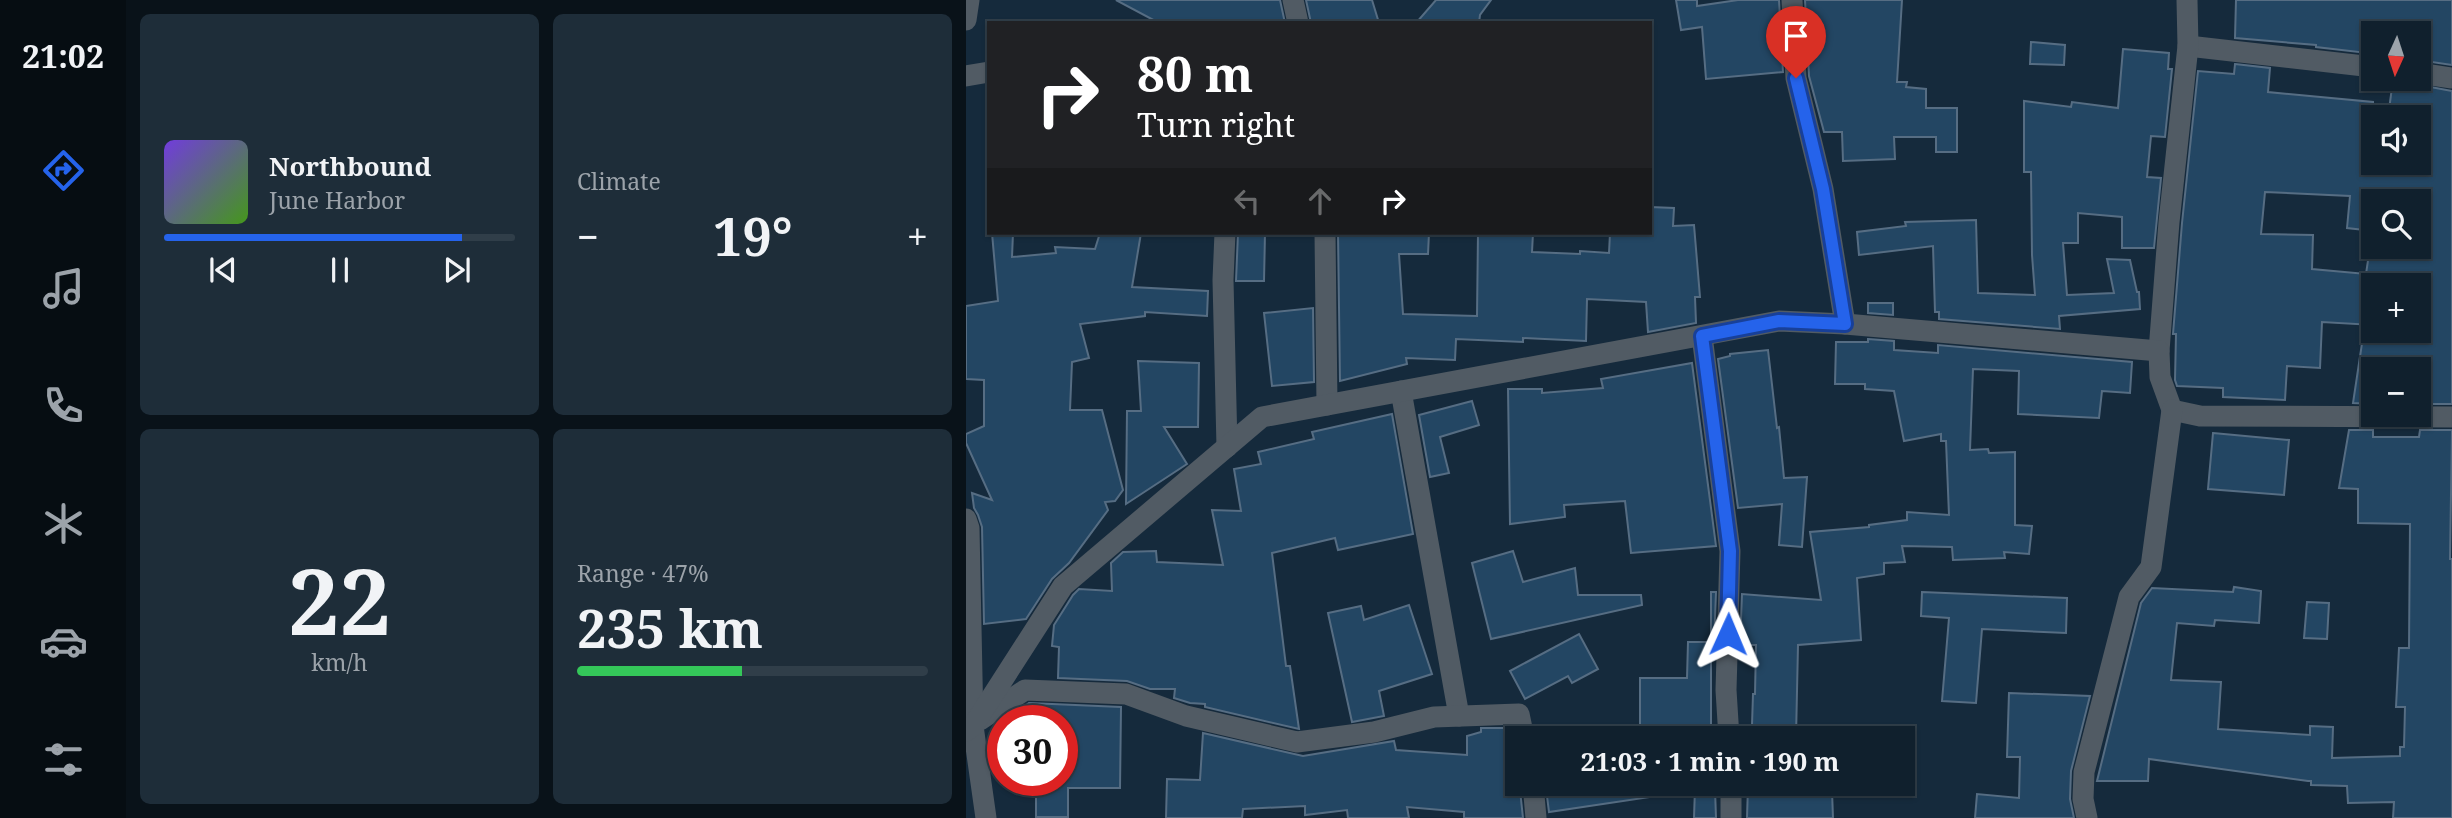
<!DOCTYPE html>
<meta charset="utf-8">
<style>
:root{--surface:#10202d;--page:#1e2d39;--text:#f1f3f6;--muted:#9ca3aa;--line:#303e49;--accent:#2563eb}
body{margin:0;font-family:"Noto Serif",serif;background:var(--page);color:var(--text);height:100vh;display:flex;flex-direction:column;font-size:26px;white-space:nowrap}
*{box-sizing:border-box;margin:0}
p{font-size:23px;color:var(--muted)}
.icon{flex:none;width:38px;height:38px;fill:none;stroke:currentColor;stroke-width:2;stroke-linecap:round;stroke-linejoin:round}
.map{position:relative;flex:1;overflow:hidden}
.drawer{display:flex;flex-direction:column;gap:14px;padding:14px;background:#091219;width:840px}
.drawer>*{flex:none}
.guide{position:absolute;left:21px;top:21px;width:665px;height:214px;border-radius:0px;box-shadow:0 2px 5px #0004,0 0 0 2px var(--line);background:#202124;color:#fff;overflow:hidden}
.needle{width:46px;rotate:183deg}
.controls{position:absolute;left:1395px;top:21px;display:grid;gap:14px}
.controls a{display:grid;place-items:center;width:70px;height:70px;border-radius:0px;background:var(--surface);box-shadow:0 2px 5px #0004,0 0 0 2px var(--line);font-size:35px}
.speed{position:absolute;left:21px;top:705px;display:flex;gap:14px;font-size:35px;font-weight:700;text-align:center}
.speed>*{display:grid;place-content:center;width:91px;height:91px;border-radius:50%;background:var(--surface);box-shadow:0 2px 5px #0004,0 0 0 2px var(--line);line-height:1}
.speed .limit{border:10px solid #d22;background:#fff;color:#111}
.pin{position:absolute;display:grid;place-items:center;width:60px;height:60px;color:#fff;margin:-72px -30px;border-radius:50% 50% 50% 0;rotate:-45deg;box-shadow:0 0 7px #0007}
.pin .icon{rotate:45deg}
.me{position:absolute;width:77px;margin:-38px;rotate:1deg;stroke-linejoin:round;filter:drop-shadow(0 0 5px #0008)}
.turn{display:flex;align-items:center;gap:24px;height:147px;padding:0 35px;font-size:32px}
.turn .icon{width:91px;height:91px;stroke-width:2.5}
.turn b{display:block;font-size:49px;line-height:60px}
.lanes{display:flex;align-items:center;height:66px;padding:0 35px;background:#0003;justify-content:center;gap:35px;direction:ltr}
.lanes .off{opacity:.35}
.big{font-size:52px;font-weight:700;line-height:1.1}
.drawer .tile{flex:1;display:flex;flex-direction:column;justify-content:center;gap:10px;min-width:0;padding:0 24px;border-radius:10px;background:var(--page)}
.drawer .dial{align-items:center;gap:0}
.dial b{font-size:91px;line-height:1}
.song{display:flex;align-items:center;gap:21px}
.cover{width:84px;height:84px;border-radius:10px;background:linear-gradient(135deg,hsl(260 70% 55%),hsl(100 70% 35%))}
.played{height:7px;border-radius:4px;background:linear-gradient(90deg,var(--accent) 85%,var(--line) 85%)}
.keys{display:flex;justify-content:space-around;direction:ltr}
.heat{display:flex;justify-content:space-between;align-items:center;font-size:38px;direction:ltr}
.charge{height:10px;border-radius:5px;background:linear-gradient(90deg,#34c759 47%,var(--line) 0)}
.drawer .tiles{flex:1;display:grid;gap:14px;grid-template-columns:repeat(2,1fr)}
.trip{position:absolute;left:539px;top:726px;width:410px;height:70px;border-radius:0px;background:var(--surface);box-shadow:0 2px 5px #0004,0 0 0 2px var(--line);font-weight:700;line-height:70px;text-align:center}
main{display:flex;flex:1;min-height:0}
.tabs{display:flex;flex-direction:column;width:126px;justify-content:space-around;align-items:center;background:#060d12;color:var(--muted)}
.tabs .icon{width:49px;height:49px}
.tabs .current{color:var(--accent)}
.tabs b{font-size:32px;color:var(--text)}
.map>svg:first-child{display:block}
.building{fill:#234663;stroke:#566d83;stroke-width:2;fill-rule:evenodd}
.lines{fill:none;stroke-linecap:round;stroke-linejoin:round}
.minor{stroke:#515b64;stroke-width:21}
.route-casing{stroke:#184099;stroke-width:18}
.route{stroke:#2563eb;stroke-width:12}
</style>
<main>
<nav class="tabs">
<b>21:02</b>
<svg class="icon current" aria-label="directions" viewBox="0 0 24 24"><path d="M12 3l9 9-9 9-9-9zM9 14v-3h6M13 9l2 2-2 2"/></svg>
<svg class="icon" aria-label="music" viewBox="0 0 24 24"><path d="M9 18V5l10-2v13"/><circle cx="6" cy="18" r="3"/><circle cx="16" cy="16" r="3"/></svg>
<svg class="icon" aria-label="phone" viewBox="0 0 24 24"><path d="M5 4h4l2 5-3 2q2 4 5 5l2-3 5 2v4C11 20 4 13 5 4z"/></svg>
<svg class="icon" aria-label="climate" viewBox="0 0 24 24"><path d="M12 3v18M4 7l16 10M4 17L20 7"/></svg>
<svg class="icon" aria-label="car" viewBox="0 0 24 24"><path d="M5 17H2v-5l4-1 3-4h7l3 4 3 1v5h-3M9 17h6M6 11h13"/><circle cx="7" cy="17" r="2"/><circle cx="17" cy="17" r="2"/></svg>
<svg class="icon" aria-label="filters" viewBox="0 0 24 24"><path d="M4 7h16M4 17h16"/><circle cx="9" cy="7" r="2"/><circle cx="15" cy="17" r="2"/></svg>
</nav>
<section class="drawer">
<div class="tiles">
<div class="tile">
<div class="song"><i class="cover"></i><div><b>Northbound</b><p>June Harbor</p></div></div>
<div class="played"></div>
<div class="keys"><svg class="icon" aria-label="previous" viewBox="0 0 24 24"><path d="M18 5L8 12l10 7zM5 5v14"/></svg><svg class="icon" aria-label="pause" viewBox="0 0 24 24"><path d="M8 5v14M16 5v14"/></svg><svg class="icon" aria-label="next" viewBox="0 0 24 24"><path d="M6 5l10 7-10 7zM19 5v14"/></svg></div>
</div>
<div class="tile"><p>Climate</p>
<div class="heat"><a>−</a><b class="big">19°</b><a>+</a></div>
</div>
<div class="tile dial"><b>22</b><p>km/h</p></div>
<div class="tile"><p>Range · 47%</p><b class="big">235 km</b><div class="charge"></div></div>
</div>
</section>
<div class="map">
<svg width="1486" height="818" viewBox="0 0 1486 818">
<rect width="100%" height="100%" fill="#152a3c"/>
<!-- building -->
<g class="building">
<path d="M 150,0 L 314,0 L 319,23 L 193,23 Z"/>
<path d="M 340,0 L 406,0 L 413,23 L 345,23 Z"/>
<path d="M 470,0 L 525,0 L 514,15 L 513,23 L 450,23 Z"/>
<path d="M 710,0 L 731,0 L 731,6 L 772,0 L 813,0 L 817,72 L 740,79 L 736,27 L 715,30 Z"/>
<path d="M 839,0 L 936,0 L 931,82 L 941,82 L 940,87 L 960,89 L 960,108 L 991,108 L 991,152 L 970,152 L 970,137 L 928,137 L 929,159 L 877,161 L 876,132 L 858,132 L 843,76 Z"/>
<path d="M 1270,0 L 1486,0 L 1486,65 L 1452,60 L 1452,33 L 1402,33 L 1401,53 L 1350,47 L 1350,45 L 1269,38 Z"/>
<path d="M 1065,42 L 1099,45 L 1098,65 L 1064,64 Z"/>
<path d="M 1157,49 L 1203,53 L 1202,69 L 1206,69 L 1199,137 L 1185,136 L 1181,177 L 1195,178 L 1188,248 L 1156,248 L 1156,217 L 1112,213 L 1112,243 L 1097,243 L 1101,295 L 1148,293 L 1141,259 L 1164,260 L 1171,292 L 1173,292 L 1174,309 L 1093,316 L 1094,329 L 973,319 L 973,312 L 969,312 L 967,246 L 893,255 L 891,232 L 940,226 L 939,222 L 1010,220 L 1012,293 L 1069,295 L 1066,255 L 1065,172 L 1058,172 L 1058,101 L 1105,107 L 1106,102 L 1152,108 Z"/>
<path d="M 1269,64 L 1304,68 L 1302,92 L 1407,102 L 1407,163 L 1452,163 L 1452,117 L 1422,117 L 1427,80 L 1486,91 L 1486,404 L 1455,404 L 1457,369 L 1407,369 L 1407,404 L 1387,403 L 1398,330 L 1452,335 L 1452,285 L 1407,285 L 1407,325 L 1356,322 L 1354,368 L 1321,366 L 1319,400 L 1257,397 L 1257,388 L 1211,386 L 1209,380 L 1210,334 L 1207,334 L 1216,223 L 1232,71 L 1268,74 ZM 1299,192 L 1384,196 L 1381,228 L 1407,231 L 1407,201 L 1452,201 L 1452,247 L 1404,247 L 1400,274 L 1346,269 L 1347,235 L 1295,234 Z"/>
<path d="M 684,207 L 708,208 L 707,226 L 728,225 L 734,297 L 729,297 L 730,323 L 682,332 L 680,302 L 621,299 L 620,341 L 557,338 L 557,342 L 490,339 L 489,360 L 440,358 L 441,364 L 374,381 L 372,233 L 463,233 L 462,254 L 433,254 L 437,314 L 511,316 L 512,233 L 567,233 L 566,252 L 614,254 L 614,251 L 643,253 L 644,233 L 684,233 Z"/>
<path d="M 26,233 L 47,233 L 46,257 L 90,253 L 89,247 L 129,249 L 134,233 L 175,233 L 166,287 L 242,291 L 241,316 L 179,312 L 179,316 L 114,324 L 123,358 L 106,362 L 104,410 L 136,410 L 157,490 L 149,501 L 139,502 L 142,510 L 103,563 L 86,579 L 60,619 L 18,624 L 16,527 L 12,515 L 8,508 L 6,493 L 26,500 L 0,443 L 0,434 L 18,426 L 18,380 L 0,379 L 0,306 L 32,301 Z"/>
<path d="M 272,233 L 299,233 L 298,281 L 270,281 Z"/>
<path d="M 902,303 L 927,303 L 927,315 L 902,313 Z"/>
<path d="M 347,308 L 348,382 L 306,386 L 298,313 Z"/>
<path d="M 902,339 L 928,341 L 928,350 L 972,353 L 972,345 L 1166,362 L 1164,393 L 1136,391 L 1133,418 L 1052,414 L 1053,371 L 1007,369 L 1004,450 L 1022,449 L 1023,453 L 1049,452 L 1049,525 L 1066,526 L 1063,554 L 1038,552 L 1039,558 L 987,560 L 986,547 L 936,546 L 939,562 L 918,563 L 918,574 L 891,578 L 895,640 L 832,645 L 830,738 L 795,738 L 797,726 L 786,725 L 787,694 L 789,694 L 790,645 L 774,645 L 776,594 L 855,600 L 844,532 L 903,527 L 903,525 L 941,520 L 941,512 L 983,515 L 980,441 L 975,441 L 975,434 L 938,441 L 928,391 L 899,389 L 899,384 L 869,384 L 870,342 L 902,342 Z"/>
<path d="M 802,350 L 811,428 L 813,427 L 818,478 L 841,477 L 836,547 L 813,545 L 816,504 L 772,508 L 752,359 L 764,356 L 764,354 Z"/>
<path d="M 172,361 L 233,363 L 232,427 L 198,427 L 221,464 L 160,504 L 161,411 L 175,411 Z"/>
<path d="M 726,363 L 750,546 L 665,553 L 659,501 L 598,505 L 599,517 L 544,524 L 542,389 L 576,389 L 576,393 L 637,388 L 635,379 Z"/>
<path d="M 506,401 L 513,425 L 474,437 L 483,473 L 464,477 L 453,415 Z"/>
<path d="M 426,414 L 447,534 L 372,550 L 369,538 L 306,553 L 320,666 L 324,666 L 333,729 L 239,707 L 239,704 L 224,703 L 208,698 L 209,689 L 184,689 L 161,681 L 92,678 L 93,647 L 86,646 L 88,625 L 107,595 L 113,589 L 146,591 L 145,563 L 157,552 L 190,551 L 191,562 L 257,565 L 246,510 L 275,511 L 268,469 L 295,464 L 292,452 L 348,439 L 346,432 Z"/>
<path d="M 1383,430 L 1407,430 L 1407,437 L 1453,437 L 1454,430 L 1486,430 L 1484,559 L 1486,559 L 1486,818 L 1427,818 L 1428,802 L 1382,803 L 1381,786 L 1345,785 L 1345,781 L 1342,781 L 1183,759 L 1182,781 L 1131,781 L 1175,603 L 1186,588 L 1267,592 L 1268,587 L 1295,591 L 1293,623 L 1249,620 L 1248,626 L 1211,623 L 1205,680 L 1255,682 L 1252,729 L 1344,735 L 1344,726 L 1367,727 L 1366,758 L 1434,756 L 1434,747 L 1438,747 L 1439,707 L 1430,707 L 1433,648 L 1443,648 L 1444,524 L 1392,523 L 1392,489 L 1373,488 Z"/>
<path d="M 1247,433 L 1323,440 L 1318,495 L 1242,489 Z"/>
<path d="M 547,551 L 557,582 L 609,568 L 612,595 L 675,595 L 676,605 L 525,639 L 506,563 Z"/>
<path d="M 745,592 L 750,592 L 748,645 L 745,645 L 745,728 L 674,728 L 674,678 L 721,678 L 722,642 L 745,642 Z"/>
<path d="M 956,592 L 1101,598 L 1100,633 L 1016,629 L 1010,703 L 976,701 L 983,618 L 955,616 Z"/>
<path d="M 1341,602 L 1363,603 L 1361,639 L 1338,638 Z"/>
<path d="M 443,605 L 466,674 L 413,691 L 418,716 L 386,722 L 362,613 L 395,606 L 398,620 Z"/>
<path d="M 613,634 L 632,669 L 606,683 L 602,676 L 559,699 L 544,671 Z"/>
<path d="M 1043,693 L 1124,696 L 1105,771 L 1104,799 L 1108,818 L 1009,818 L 1011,794 L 1053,798 L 1054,757 L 1041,757 Z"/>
<path d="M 63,703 L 155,707 L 154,788 L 102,788 L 102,817 L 70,817 L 70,789 L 79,789 L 80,780 L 96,780 L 96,721 L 56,721 L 56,708 Z"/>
<path d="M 515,728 L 542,728 L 545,741 L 551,749 L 551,784 L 554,790 L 557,818 L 498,818 L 498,812 L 441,807 L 443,818 L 382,818 L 381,810 L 339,815 L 339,806 L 277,809 L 276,818 L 200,818 L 201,779 L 234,780 L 237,733 L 337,756 L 428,741 L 430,750 L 501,755 L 501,736 L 515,732 Z"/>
<path d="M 616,784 L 691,784 L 691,796 L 583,812 L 580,788 Z"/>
<path d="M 785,784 L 831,784 L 831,793 L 866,791 L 867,818 L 781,818 L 782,786 Z"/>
<path d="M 729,788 L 749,789 L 750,818 L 728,818 Z"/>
</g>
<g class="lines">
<!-- minor -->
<g class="minor">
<path d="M 327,0 L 332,23"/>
<path d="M 826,0 L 830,78 L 857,189 L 879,324"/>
<path d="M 0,20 L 3,0"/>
<path d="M 1222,46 L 1407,67"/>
<path d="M 1452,73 L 1486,78"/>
<path d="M 0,76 L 23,72"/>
<path d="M 259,233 L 257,280 L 261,447"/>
<path d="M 359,233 L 361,405"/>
<path d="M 736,336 L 764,551 L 760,690 L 763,738"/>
<path d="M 1193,351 L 1203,222 L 1222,46 L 1221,0"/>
<path d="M 435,391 L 493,716"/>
<path d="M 0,519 L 3,528 L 7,726 L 20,818"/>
<path d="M 14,720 L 59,690 L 160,694 L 220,716 L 331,742 L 408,732 L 468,717 L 553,714 L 558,738"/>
<path d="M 0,731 L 7,726 L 97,586 L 296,417 L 813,321 L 879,324 L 1193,351 L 1194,377 L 1206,410 L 1234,416 L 1486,417"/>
<path d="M 567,784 L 570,818"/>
<path d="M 765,818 L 765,784"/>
<path d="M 1121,818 L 1117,799 L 1118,772 L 1163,597 L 1185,567 L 1206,410"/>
</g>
</g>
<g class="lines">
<defs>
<path id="route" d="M 762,634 L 764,551 L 736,336 L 813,321 L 879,324 L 857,189 L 830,78"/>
</defs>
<!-- route casing -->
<use href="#route" class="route-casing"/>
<!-- route -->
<use href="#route" class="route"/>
</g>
</svg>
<div class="controls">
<a><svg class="needle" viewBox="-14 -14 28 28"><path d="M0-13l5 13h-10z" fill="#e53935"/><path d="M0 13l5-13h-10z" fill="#9ca3aa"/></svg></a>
<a><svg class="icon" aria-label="sound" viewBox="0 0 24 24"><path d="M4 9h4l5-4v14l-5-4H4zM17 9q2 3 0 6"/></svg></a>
<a><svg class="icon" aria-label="search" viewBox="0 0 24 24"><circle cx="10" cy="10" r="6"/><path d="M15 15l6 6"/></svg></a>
<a>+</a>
<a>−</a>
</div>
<div class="speed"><div class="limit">30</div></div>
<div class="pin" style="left:830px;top:78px;background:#d93025"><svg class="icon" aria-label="arrive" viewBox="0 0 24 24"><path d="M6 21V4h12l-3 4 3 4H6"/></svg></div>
<svg class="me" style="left:762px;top:634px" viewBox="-20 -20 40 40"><path d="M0-17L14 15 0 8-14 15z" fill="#2563eb" stroke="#fff" stroke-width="4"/></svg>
<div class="trip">21:03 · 1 min · 190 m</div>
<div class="guide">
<div class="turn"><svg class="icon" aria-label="right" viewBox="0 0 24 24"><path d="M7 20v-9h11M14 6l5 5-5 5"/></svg><div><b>80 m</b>Turn right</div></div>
<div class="lanes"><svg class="icon off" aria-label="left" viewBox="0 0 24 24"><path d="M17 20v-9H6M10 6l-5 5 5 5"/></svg><svg class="icon off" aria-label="ahead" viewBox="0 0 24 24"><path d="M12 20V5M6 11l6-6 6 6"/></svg><svg class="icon" aria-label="right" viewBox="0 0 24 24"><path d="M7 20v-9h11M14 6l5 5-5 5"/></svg></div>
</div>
</div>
</main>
